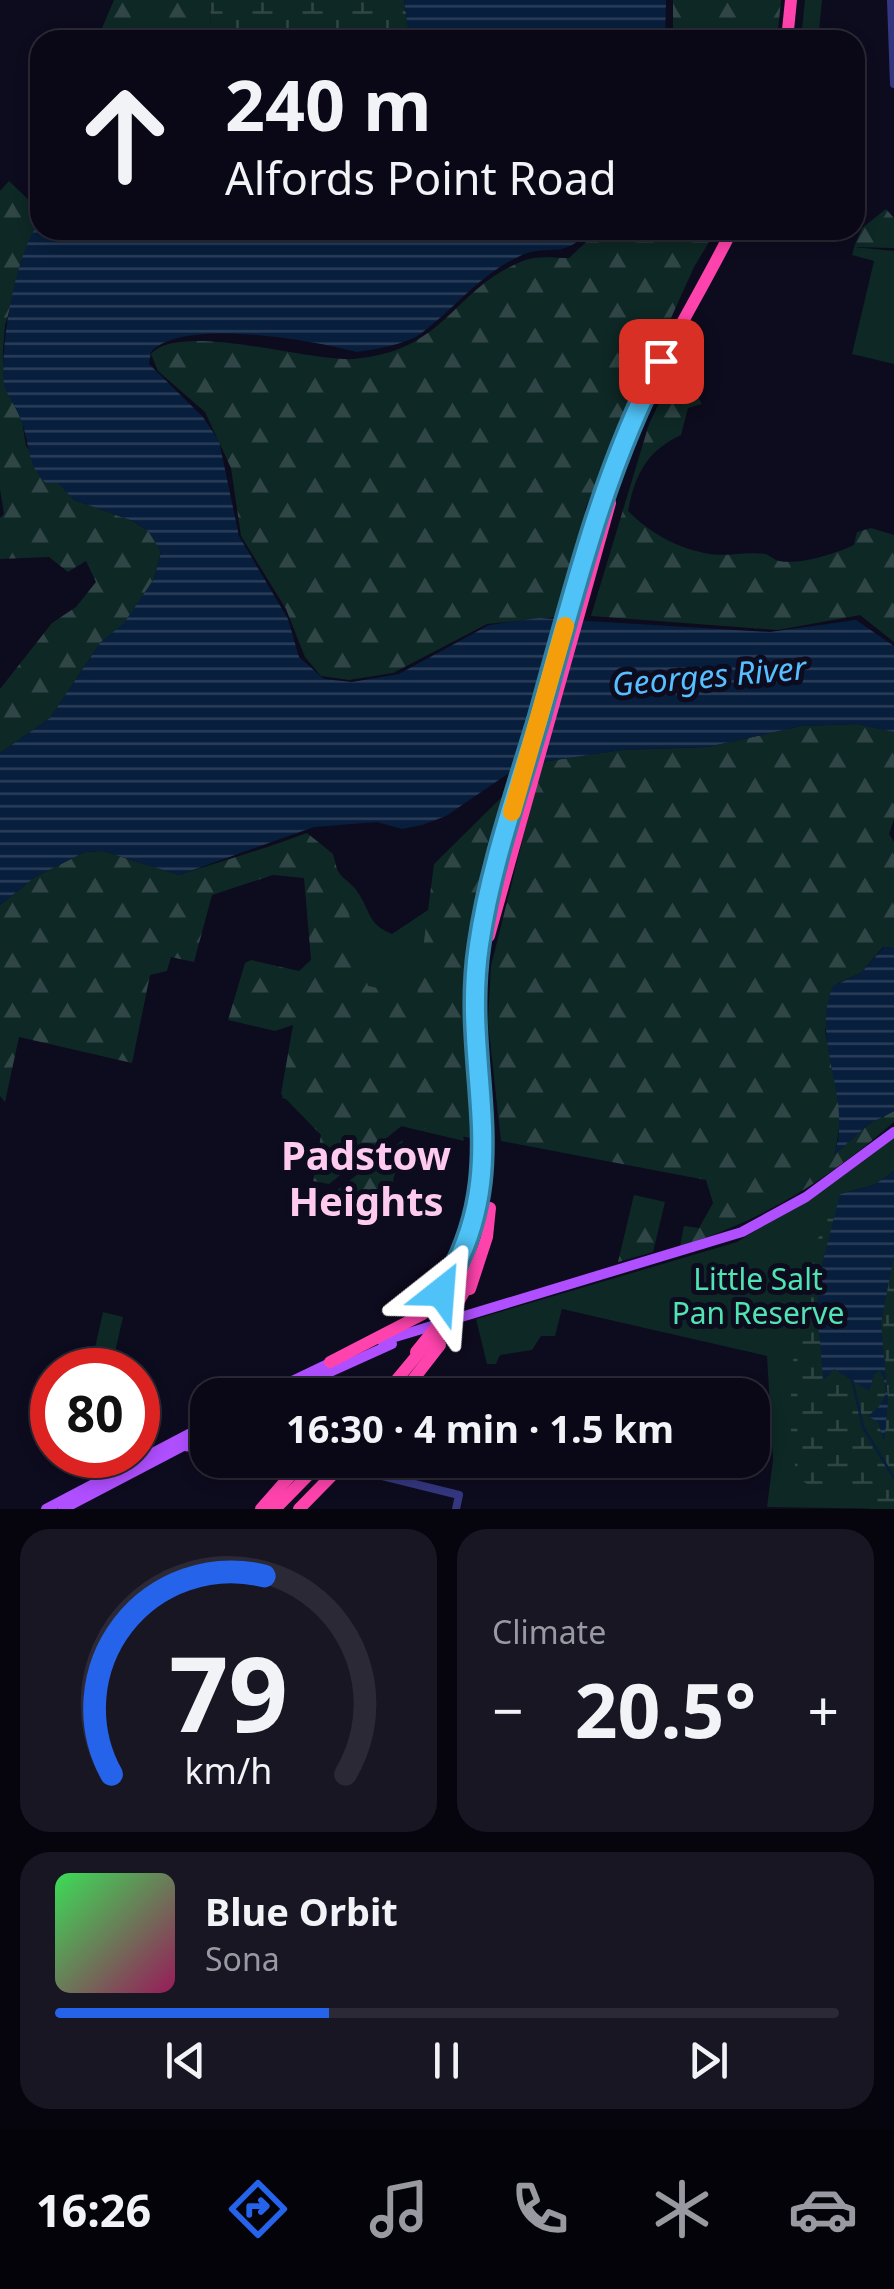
<!DOCTYPE html>
<meta charset="utf-8">
<style>
:root{--surface:#0a0816;--page:#181623;--text:#f1f3f6;--muted:#999aa1;--line:#2a2935;--accent:#2563eb}
body{margin:0;font-family:"Noto Sans",sans-serif;background:var(--page);color:var(--text);height:100vh;display:flex;flex-direction:column;font-size:38px;white-space:nowrap}
*{box-sizing:border-box;margin:0}
p{font-size:32px;color:var(--muted)}
.icon{flex:none;width:55px;height:55px;fill:none;stroke:currentColor;stroke-width:2;stroke-linecap:round;stroke-linejoin:round}
.map{position:relative;height:1509px;overflow:hidden}
.panel{display:flex;flex-direction:column;gap:20px;padding:20px;background:#06040c;flex:1}
.panel>*{flex:none}
.banner{position:absolute;left:30px;top:30px;width:835px;height:210px;border-radius:30px;box-shadow:0 5px 15px #0003,0 0 0 2px var(--line);background:#0a0816;color:var(--text);overflow:hidden}
.speed{position:absolute;left:30px;top:1348px;display:flex;gap:20px;font-size:50px;font-weight:700;text-align:center}
.speed>*{display:grid;place-content:center;width:130px;height:130px;border-radius:50%;background:var(--surface);box-shadow:0 5px 15px #0003,0 0 0 2px var(--line);line-height:1}
.speed .limit{border:15px solid #d22;background:#fff;color:#111}
.pin{position:absolute;display:grid;place-items:center;width:85px;height:85px;color:#fff;margin:-42px;border-radius:20px;box-shadow:0 5px 15px #0006}
.me{position:absolute;width:110px;margin:-55px;rotate:28deg;stroke-linejoin:round;filter:drop-shadow(0 0 8px #0008)}
.turn{display:flex;align-items:center;gap:35px;height:210px;padding:0 30px;font-size:45px}
.turn .icon{width:130px;height:130px;stroke-width:2.5}
.turn b{display:block;font-size:70px;line-height:85px}
.big{font-size:75px;font-weight:700;line-height:1.1}
.panel .tile{flex:1;display:flex;flex-direction:column;justify-content:center;gap:15px;min-width:0;padding:0 35px;border-radius:30px;background:var(--page)}
.panel .dial{align-items:center;gap:0}
.dial svg{height:260px;overflow:visible;fill:none;stroke:var(--line);stroke-width:7;stroke-linecap:round;text-anchor:middle}
.dial text{fill:var(--text);stroke:none}
.song{display:flex;align-items:center;gap:30px}
.cover{width:120px;height:120px;border-radius:15px;background:linear-gradient(135deg,hsl(130 70% 55%),hsl(330 70% 35%))}
.played{height:10px;border-radius:5px;background:linear-gradient(90deg,var(--accent) 35%,var(--line) 35%)}
.keys{display:flex;justify-content:space-around;direction:ltr}
.heat{display:flex;justify-content:space-between;align-items:center;font-size:55px;direction:ltr}
.panel .tiles{flex:1;display:grid;gap:20px;grid-template-columns:1fr 1fr}
.tile:last-child{grid-column:span 2}
.trip{position:absolute;left:190px;top:1378px;width:580px;height:100px;border-radius:30px;background:var(--surface);box-shadow:0 5px 15px #0003,0 0 0 2px var(--line);font-weight:700;line-height:100px;text-align:center}
.dock{display:flex;height:160px;justify-content:space-around;align-items:center;background:#040309;color:var(--muted)}
.dock .icon{width:70px;height:70px}
.dock .on{color:var(--accent)}
.dock b{font-size:45px;color:var(--text)}
.map>svg:first-child{display:block}
.green{fill:#0e2825}
.forest{fill:url(#forest-firs)}
.wetland{fill:url(#wetland-marsh)}
.water{fill:url(#water-rules)}
.lines{fill:none;stroke-linecap:round;stroke-linejoin:round}
.stream{stroke:#071e3c;stroke-width:2.5}
.minor{stroke:#34377f;stroke-width:8}
.major{stroke:#af4fff;stroke-width:10}
.highway{stroke:#ff43ad;stroke-width:12}
.major-bridge{stroke:#af4fff;stroke-width:10}
.highway-bridge{stroke:#ff43ad;stroke-width:12}
.route-casing{stroke:#337fa1;stroke-width:25}
.route{stroke:#4fc3f7;stroke-width:18}
.slow{stroke:#f59e0b;stroke-width:18}
.labels{text-anchor:middle;dominant-baseline:central;stroke-width:10;stroke-linejoin:round;paint-order:stroke}
.park-label{font-size:30px;fill:#51e3b2;stroke:#0d0b1e}
.water-label{font-size:32px;font-style:italic;fill:#56bfff;stroke:#0d0b1e}
.district-label{font-size:40px;font-weight:bold;fill:#ffcaf0;stroke:#0d0b1e}
</style>
<div class="map">
<svg width="894" height="1509" viewBox="0 0 894 1509">
<defs>
<pattern id="forest-firs" width="22" height="20" patternUnits="userSpaceOnUse" patternTransform="scale(2.5)"><rect width="22" height="20" fill="#0e2825"/><path d="M5 1l3.5 6h-7zM16 11l3.5 6h-7z" fill="#304646"/></pattern>
<pattern id="wetland-marsh" width="20" height="14" patternUnits="userSpaceOnUse" patternTransform="scale(2.5)"><rect width="20" height="14" fill="#0e2825"/><path d="M1 5h8M5 5V1M11 12h8M15 12V8" fill="none" stroke="#304646"/></pattern>
<pattern id="water-rules" width="6" height="5" patternUnits="userSpaceOnUse" patternTransform="scale(2.5)"><rect width="6" height="5" fill="#071e3c"/><path d="M0 2.5h6" fill="none" stroke="#2a3d59"/></pattern>
</defs>
<rect width="100%" height="100%" fill="#0d0b1e"/>
<!-- green -->
<g class="green">
<path d="M 854,247 L 894,251 L 894,364 L 852,354 L 874,261 L 852,255 Z"/>
<path d="M 336,867 C 341,879 350,881 357,891 C 371,911 367,924 392,934 L 428,910 L 464,1141 L 282,1098 Z"/>
<path d="M 894,1138 L 894,1171 L 874,1185 L 840,1194 L 846,1373 L 894,1256 L 894,1509 L 767,1507 L 773,1459 L 767,1356 L 562,1309 L 555,1336 L 541,1336 L 532,1350 L 500,1355 L 496,1364 L 487,1364 L 476,1319 L 737,1242 L 833,1183 Z"/>
<path d="M 103,1312 L 123,1317 L 111,1370 L 90,1370 Z"/>
</g>
<!-- forest -->
<g class="forest">
<path d="M 114,0 L 211,0 L 210,29 L 215,40 L 97,40 Z"/>
<path d="M 673,0 L 781,0 L 777,40 L 673,40 Z"/>
<path d="M 805,0 L 822,0 L 818,40 L 801,40 Z"/>
<path d="M 9,181 L 40,211 L 5,325 L 3,351 L 4,384 L 22,421 L 26,446 L 74,500 L 133,521 L 149,532 L 161,551 L 154,579 L 124,624 L 100,643 L 50,718 L 0,753 L 0,689 L 52,623 L 76,607 L 96,582 L 86,561 L 68,572 L 49,557 L 0,559 L 0,518 L 4,514 L 0,489 L 0,191 Z"/>
<path d="M 886,209 L 894,218 L 894,248 L 854,247 L 862,228 Z"/>
<path d="M 599,230 L 716,230 L 694,267 L 585,509 L 585,533 L 557,617 L 487,624 L 393,673 L 349,680 L 321,676 L 305,657 L 286,609 L 241,536 L 231,468 L 205,412 L 158,371 L 151,354 C 181,321 308,362 354,359 C 447,351 452,289 523,261 C 536,255 555,258 569,258 Z"/>
<path d="M 678,364 L 702,404 L 688,408 L 681,435 C 647,451 635,474 628,511 C 650,533 678,549 710,554 C 727,557 747,551 765,554 C 770,555 774,560 779,561 C 801,565 834,554 854,545 L 857,532 L 871,528 L 894,535 L 894,642 L 860,615 L 778,630 L 591,616 L 649,424 Z"/>
<path d="M 857,724 L 894,732 L 894,819 L 889,834 L 894,842 L 894,948 L 883,947 L 861,973 L 838,983 L 825,1031 L 841,1115 L 835,1154 L 869,1124 L 894,1111 L 894,1122 C 828,1179 763,1221 680,1246 L 684,1226 L 699,1228 L 713,1203 L 706,1180 L 501,1141 L 488,1022 L 491,966 L 542,762 L 622,750 L 707,747 L 802,726 Z"/>
<path d="M 510,789 L 463,984 L 470,1138 L 404,1124 L 329,1184 L 313,1181 L 321,1135 L 281,1094 L 293,1025 L 275,1031 L 228,1020 L 245,963 L 251,960 L 299,971 L 311,960 L 304,878 L 273,875 L 212,895 L 194,962 L 171,957 L 167,971 L 150,975 L 132,1063 L 19,1037 L 5,1102 L 0,1096 L 0,905 L 35,877 L 85,852 L 103,851 L 179,875 C 222,861 264,849 307,833 L 333,854 L 368,986 L 417,996 L 434,864 Z"/>
<path d="M 403,1140 L 388,1202 L 337,1190 Z"/>
<path d="M 634,1195 L 665,1202 L 653,1252 L 618,1262 Z"/>
</g>
<!-- wetland -->
<g class="wetland">
<path d="M 211,0 L 404,0 L 410,40 L 215,40 L 210,29 Z"/>
<path d="M 836,1194 L 840,1194 L 823,1261 L 815,1319 C 824,1335 818,1359 824,1378 L 833,1368 L 846,1373 L 864,1390 L 880,1371 C 891,1391 885,1402 869,1416 L 878,1422 L 884,1441 L 888,1402 L 882,1307 L 894,1256 L 894,1509 L 870,1509 L 848,1485 C 834,1487 815,1492 803,1481 C 779,1461 796,1312 804,1280 C 812,1250 825,1223 836,1194 Z"/>
</g>
<!-- water -->
<g class="water">
<path d="M 404,0 L 666,0 L 665,40 L 410,40 Z"/>
<path d="M 40,221 L 40,230 L 590,230 C 562,261 551,243 522,255 C 481,273 457,306 423,332 C 406,345 376,349 356,352 C 312,340 182,317 151,352 L 149,364 L 203,417 L 219,441 L 239,536 L 288,619 L 299,657 L 324,679 L 352,682 L 399,674 L 489,625 L 539,618 L 770,632 L 856,620 L 894,646 L 894,732 L 857,724 L 802,726 L 707,747 L 622,750 L 542,762 L 506,775 L 446,816 L 422,825 L 402,829 L 377,822 L 314,827 L 179,875 L 103,851 L 85,852 L 35,877 L 0,905 L 0,753 L 50,718 L 100,643 L 124,623 L 154,579 L 161,552 L 149,532 L 133,521 L 74,500 L 58,483 L 46,483 C 26,465 30,442 21,420 C 17,408 8,397 4,385 C 0,344 15,254 40,221 Z"/>
<path d="M 884,947 L 894,948 L 894,1111 L 869,1124 L 834,1155 C 854,1097 809,1042 833,986 L 861,973 Z"/>
<path d="M 894,1171 L 894,1256 L 881,1323 L 888,1402 L 884,1442 L 878,1422 L 868,1416 C 885,1404 891,1391 880,1371 L 874,1374 L 869,1391 L 834,1369 L 824,1380 C 820,1362 822,1332 815,1319 L 823,1261 L 840,1194 L 874,1185 Z"/>
</g>
<g class="lines">
<!-- stream -->
<path class="stream" d="M 851,1375 L 863,1427 L 894,1478"/>
<!-- minor -->
<g class="minor">
<path d="M 891,0 L 894,84"/>
<path d="M 342,1466 L 459,1495 L 456,1509"/>
<path d="M 339,1470 L 365,1475"/>
</g>
<!-- major -->
<g class="major">
<path d="M 382,1341 L 742,1232 L 806,1197 L 894,1132"/>
<path d="M 263,1395 L 334,1361"/>
<path d="M 279,1395 L 392,1344"/>
<path d="M 184,1446 L 194,1447 L 201,1462"/>
<path d="M 46,1509 L 208,1424"/>
<path d="M 63,1509 L 208,1433"/>
</g>
<!-- highway -->
<g class="highway">
<path d="M 787,40 L 791,0"/>
<path d="M 489,936 L 610,503"/>
<path d="M 470,1289 L 487,1237 L 490,1208"/>
<path d="M 455,1293 C 511,1168 460,1068 479,942 C 491,863 520,784 542,707 C 568,616 589,520 627,432 C 657,362 698,298 732,230"/>
<path d="M 330,1362 L 423,1314 L 441,1292 L 466,1245"/>
<path d="M 384,1395 L 424,1347"/>
<path d="M 401,1395 L 440,1345"/>
<path d="M 261,1509 L 290,1476 L 285,1460"/>
<path d="M 275,1509 L 323,1460"/>
<path d="M 299,1509 L 347,1460"/>
</g>
<!-- major-bridge -->
<path class="major-bridge" d="M 307,1463 L 335,1469"/>
<!-- highway-bridge -->
<g class="highway-bridge">
<path d="M 433,1347 L 465,1290"/>
<path d="M 416,1352 L 437,1326"/>
</g>
</g>
<g class="lines">
<defs>
<path id="route" d="M 441,1292 C 518,1171 460,1072 479,945 C 490,868 517,792 539,718 C 573,597 602,473 661,361"/>
</defs>
<!-- route casing -->
<use href="#route" class="route-casing"/>
<!-- route -->
<use href="#route" class="route"/>
<!-- slow -->
<path class="slow" d="M 512,812 L 565,626"/>
</g>
<g class="labels">
<!-- park labels -->
<g class="park-label">
<text x="758" y="1278">Little Salt<tspan x="758" dy="34">Pan Reserve</tspan></text>
</g>
<!-- water labels -->
<g class="water-label">
<text transform="translate(709 675) rotate(-5)">Georges River</text>
</g>
<!-- district labels -->
<g class="district-label">
<text x="366" y="1154">Padstow<tspan x="366" dy="46">Heights</tspan></text>
</g>
</g>
</svg>
<div class="speed"><div class="limit">80</div></div>
<div class="pin" style="left:661px;top:361px;background:#d93025"><svg class="icon" aria-label="arrive" viewBox="0 0 24 24"><path d="M6 21V4h12l-3 4 3 4H6"/></svg></div>
<svg class="me" style="left:441px;top:1292px" viewBox="-20 -20 40 40"><path d="M0-17L14 15 0 8-14 15z" fill="#4fc3f7" stroke="#fff" stroke-width="4"/></svg>
<div class="trip">16:30 · 4 min · 1.5 km</div>
<div class="banner">
<div class="turn"><svg class="icon" aria-label="ahead" viewBox="0 0 24 24"><path d="M12 20V5M6 11l6-6 6 6"/></svg><div><b>240 m</b>Alfords Point Road</div></div>
</div>
</div>
<section class="panel">
<div class="tiles">
<div class="tile dial"><svg viewBox="0 0 100 80">
<path d="M14 69A42 42 0 1 1 86 69"/>
<path d="M14 69A42 42 0 0 1 61 8" stroke="#2563eb"/>
<text x="50" y="56" font-size="32" font-weight="700">79</text>
<text x="50" y="72" font-size="11">km/h</text>
</svg></div>
<div class="tile"><p>Climate</p>
<div class="heat"><a>−</a><b class="big">20.5°</b><a>+</a></div>
</div>
<div class="tile">
<div class="song"><i class="cover"></i><div><b>Blue Orbit</b><p>Sona</p></div></div>
<div class="played"></div>
<div class="keys"><svg class="icon" aria-label="previous" viewBox="0 0 24 24"><path d="M18 5L8 12l10 7zM5 5v14"/></svg><svg class="icon" aria-label="pause" viewBox="0 0 24 24"><path d="M8 5v14M16 5v14"/></svg><svg class="icon" aria-label="next" viewBox="0 0 24 24"><path d="M6 5l10 7-10 7zM19 5v14"/></svg></div>
</div>
</div>
</section>
<nav class="dock">
<b>16:26</b>
<svg class="icon on" aria-label="directions" viewBox="0 0 24 24"><path d="M12 3l9 9-9 9-9-9zM9 14v-3h6M13 9l2 2-2 2"/></svg>
<svg class="icon" aria-label="music" viewBox="0 0 24 24"><path d="M9 18V5l10-2v13"/><circle cx="6" cy="18" r="3"/><circle cx="16" cy="16" r="3"/></svg>
<svg class="icon" aria-label="phone" viewBox="0 0 24 24"><path d="M5 4h4l2 5-3 2q2 4 5 5l2-3 5 2v4C11 20 4 13 5 4z"/></svg>
<svg class="icon" aria-label="climate" viewBox="0 0 24 24"><path d="M12 3v18M4 7l16 10M4 17L20 7"/></svg>
<svg class="icon" aria-label="car" viewBox="0 0 24 24"><path d="M5 17H2v-5l4-1 3-4h7l3 4 3 1v5h-3M9 17h6M6 11h13"/><circle cx="7" cy="17" r="2"/><circle cx="17" cy="17" r="2"/></svg>
</nav>
